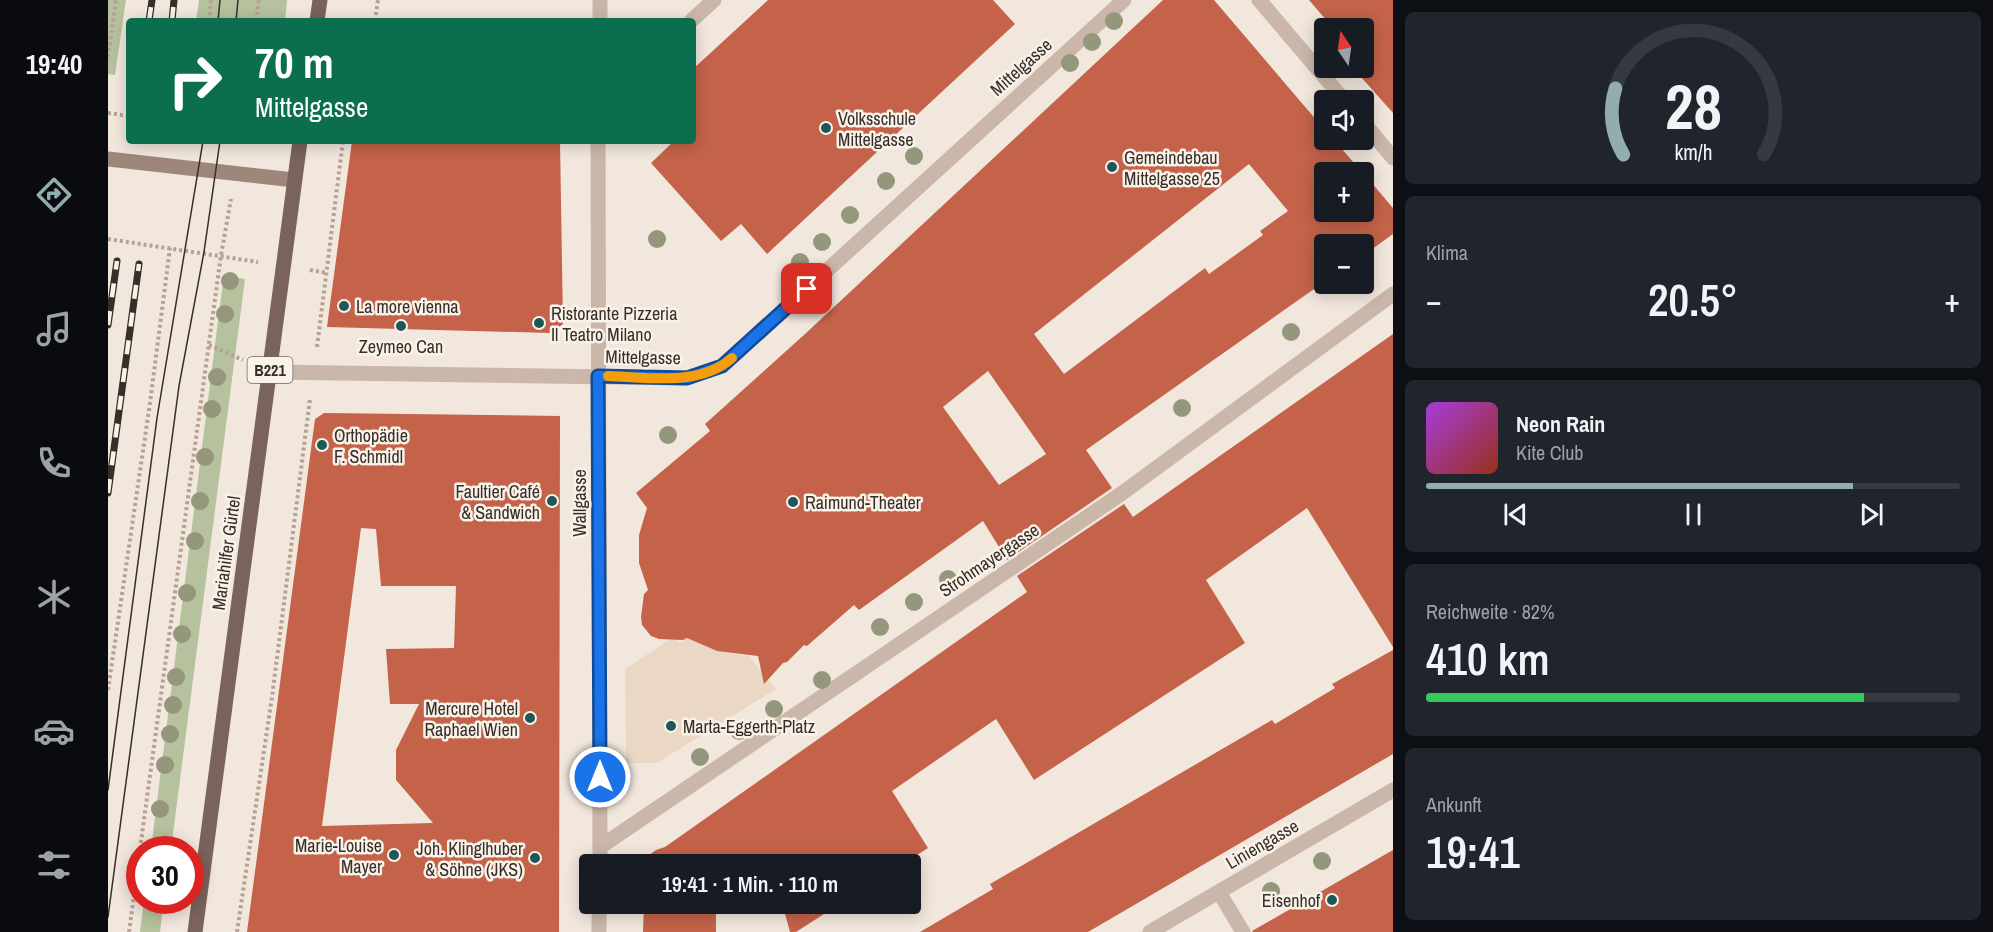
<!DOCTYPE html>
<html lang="de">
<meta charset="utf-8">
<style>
:root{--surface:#171b24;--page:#20242c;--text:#f1f3f6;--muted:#9ea1a6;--line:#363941;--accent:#92acaf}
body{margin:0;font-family:"Archivo Narrow",sans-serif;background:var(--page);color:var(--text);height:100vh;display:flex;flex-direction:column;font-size:22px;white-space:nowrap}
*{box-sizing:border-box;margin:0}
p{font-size:20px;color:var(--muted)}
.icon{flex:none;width:33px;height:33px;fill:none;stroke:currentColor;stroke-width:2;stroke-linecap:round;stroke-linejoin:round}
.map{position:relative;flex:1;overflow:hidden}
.panel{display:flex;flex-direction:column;gap:12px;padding:12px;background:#0d0f14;width:600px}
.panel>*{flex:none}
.hud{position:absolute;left:18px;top:18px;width:570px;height:126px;border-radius:6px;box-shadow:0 3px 15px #0003;background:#0b6e4f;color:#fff;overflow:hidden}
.needle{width:39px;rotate:347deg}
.controls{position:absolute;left:1206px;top:18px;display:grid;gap:12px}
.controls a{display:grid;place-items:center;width:60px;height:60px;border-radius:6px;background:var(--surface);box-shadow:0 3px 15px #0003;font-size:30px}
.speed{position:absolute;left:18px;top:836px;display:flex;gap:12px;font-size:30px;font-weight:700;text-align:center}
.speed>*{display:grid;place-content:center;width:78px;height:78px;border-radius:50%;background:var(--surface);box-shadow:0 3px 15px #0003;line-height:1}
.speed .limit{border:9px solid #d22;background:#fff;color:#111}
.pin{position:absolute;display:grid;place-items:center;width:51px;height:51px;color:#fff;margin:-26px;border-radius:12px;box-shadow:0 3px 9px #0006}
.me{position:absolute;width:66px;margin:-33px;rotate:0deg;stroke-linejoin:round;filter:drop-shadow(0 0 4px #0008)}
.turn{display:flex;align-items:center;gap:21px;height:126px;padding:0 30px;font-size:27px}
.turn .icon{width:78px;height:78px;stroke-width:2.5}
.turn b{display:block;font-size:42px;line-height:51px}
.big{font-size:45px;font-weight:600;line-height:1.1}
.panel .tile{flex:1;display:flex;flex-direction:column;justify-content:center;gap:9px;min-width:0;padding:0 21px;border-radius:9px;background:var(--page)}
.panel .dial{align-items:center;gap:0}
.dial svg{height:156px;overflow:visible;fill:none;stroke:var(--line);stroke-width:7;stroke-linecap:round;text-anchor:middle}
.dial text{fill:var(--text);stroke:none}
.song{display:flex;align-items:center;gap:18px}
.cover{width:72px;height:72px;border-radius:9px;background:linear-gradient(135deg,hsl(280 70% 55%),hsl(10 70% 35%))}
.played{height:6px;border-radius:3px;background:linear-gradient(90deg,var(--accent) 80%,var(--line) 80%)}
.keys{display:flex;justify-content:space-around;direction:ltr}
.heat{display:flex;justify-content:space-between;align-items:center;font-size:33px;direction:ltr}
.charge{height:9px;border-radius:4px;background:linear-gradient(90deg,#34c759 82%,var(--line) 0)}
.trip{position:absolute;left:471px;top:854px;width:342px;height:60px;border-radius:6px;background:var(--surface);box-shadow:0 3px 15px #0003;font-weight:600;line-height:60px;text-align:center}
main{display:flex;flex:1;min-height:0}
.tabs{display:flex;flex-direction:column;width:108px;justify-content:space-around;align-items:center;background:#090b0e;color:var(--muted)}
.tabs .icon{width:42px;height:42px}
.tabs .on{color:var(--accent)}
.tabs b{font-size:27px;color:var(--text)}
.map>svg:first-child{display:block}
.green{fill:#b6c19d}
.plaza{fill:#ead8c4}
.building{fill:#c46349;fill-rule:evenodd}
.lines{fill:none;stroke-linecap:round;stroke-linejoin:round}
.path{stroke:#b6a193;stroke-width:4;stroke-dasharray:3 3;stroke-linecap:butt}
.street{stroke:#cab7a9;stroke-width:15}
.secondary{stroke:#9e867a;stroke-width:15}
.primary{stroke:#79635a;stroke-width:15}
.tram{stroke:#372d29;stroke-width:1.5}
.rail-casing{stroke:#372d29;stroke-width:7}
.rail{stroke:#f9f2e9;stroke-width:4.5;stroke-dasharray:14;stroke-linecap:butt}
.tree{fill:#94977c}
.route-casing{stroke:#114b97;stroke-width:15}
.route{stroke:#1a73e8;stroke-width:10}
.slow{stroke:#f59e0b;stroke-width:10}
.poi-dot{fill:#1f5658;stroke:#f9f2e9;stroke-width:2}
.labels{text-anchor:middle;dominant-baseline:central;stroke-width:5;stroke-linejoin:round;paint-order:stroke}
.shield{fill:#f9f2e9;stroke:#716863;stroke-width:1.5}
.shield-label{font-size:16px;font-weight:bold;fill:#372d29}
.street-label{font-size:18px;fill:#372d29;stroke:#f9f2e9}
.poi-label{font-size:18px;fill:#372d29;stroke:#f9f2e9;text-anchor:start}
</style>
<main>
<nav class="tabs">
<b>19:40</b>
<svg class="icon on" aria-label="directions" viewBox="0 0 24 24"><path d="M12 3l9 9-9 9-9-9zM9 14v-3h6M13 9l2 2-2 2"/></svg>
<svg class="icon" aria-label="music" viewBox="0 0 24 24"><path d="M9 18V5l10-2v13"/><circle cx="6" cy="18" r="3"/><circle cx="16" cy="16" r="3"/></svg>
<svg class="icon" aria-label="phone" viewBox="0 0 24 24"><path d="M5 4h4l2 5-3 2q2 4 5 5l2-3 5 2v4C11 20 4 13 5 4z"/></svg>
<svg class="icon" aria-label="climate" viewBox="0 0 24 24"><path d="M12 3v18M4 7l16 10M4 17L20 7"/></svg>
<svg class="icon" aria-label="car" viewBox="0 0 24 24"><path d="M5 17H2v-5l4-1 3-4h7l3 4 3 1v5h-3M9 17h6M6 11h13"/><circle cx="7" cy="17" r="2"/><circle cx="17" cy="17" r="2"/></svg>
<svg class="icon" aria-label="filters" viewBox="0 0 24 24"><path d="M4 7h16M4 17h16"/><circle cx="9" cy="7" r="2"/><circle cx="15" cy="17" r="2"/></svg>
</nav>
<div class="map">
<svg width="1285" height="932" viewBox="0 0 1285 932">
<rect width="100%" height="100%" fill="#f2e7dd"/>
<!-- green -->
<g class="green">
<path d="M 0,0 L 18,0 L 7,75 L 0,74 Z"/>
<path d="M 91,0 L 179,0 L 177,21 L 88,21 Z"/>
<path d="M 123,277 L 137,279 L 63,849 L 43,849 L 115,282 Z"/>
<path d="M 36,900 L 56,900 L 52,932 L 32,932 Z"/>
</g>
<!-- plaza -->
<path class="plaza" d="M 566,637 L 571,643 L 579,638 L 609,651 L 641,656 L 668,689 L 549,763 L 518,763 L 517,669 Z"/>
<!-- building -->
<g class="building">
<path d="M 660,0 L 885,0 L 907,24 L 659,254 L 633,224 L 613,241 L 543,163 L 566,141 L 585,141 L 585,69 Z"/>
<path d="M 1055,0 L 1106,0 L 1216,129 L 1216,140 L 1226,140 L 1254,172 L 1216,172 L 1216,212 L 1256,212 L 1256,174 L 1285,208 L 1285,234 L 1256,255 L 1256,244 L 1216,244 L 1216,282 L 978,450 L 1004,488 L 899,560 L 875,521 L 751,610 L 746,605 L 699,646 L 696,645 L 679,662 L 675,663 L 656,684 L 650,656 L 609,651 L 579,638 L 575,640 L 551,639 L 543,636 L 534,625 L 533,617 L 536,594 L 540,590 L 531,563 L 531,535 L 539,508 L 528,493 L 602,431 L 597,424 L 697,334 ZM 1141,164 L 1180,211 L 1152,231 L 1155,235 L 1101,274 L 1097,268 L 956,374 L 926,334 ZM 880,371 L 938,454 L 891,485 L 835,407 Z"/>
<path d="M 1201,0 L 1285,0 L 1285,113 L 1245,68 L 1256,68 L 1256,28 L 1216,28 L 1216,35 L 1211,29 L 1219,21 Z"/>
<path d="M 244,141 L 452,141 L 455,324 L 443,333 L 219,327 Z"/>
<path d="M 1285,334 L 1285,647 L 1199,508 L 1098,580 L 1137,643 L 926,780 L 888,719 L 784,791 L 820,848 L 795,864 L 536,864 L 541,855 L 548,850 L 557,847 L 919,592 L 909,576 L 1016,504 L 1025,517 Z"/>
<path d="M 216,413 L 452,416 L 451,932 L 139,932 L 207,419 ZM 253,528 L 268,529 L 273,586 L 348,586 L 346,648 L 278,649 L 282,704 L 311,704 L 288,750 L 288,780 L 325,823 L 214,826 Z"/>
<path d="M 1285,650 L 1285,754 L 980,932 L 812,932 L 885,889 L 882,884 L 1164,720 L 1167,724 L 1227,688 L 1224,684 Z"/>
<path d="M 1285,850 L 1285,932 L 1145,932 L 1144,931 Z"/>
<path d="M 536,903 L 608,903 L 608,932 L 535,932 Z"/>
<path d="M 674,903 L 733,903 L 688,932 L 682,932 Z"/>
</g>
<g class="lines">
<!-- path -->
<g class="path">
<path d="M 101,21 L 103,0"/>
<path d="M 148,21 L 151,0"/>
<path d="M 267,21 L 270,0"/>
<path d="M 0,57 L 8,0"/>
<path d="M 0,113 L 21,116"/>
<path d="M 0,239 L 150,262"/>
<path d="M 202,270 L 219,273"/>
<path d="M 101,345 L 135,360"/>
<path d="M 209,347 L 235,141 L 233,141"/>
<path d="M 0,690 L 42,403 L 62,248"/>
<path d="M 32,849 L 113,255 L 123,199"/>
<path d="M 21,932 L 32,853"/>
<path d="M 129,932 L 164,697 L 202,399"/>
</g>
<!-- street -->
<g class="street">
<path d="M 1151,0 L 1236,100"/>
<path d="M 492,21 L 492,0"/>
<path d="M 583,21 L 606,0"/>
<path d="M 1256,123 L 1285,158"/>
<path d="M 490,141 L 492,864"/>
<path d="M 162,372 L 579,378 L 614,366 L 1016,0"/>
<path d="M 492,847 L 1013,494 L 1285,294"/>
<path d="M 1111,892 L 1135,932"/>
<path d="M 491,932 L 491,903"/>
<path d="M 1042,932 L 1285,790"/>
</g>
<!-- secondary -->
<path class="secondary" d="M 0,159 L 186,180"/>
<!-- primary -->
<g class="primary">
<path d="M 209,21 L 212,0"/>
<path d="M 87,932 L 192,141"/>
</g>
<!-- tram -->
<g class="tram">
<path d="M 110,21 L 112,0"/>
<path d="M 128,21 L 130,0"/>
<path d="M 0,790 L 49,418 L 95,141"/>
<path d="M 0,917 L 71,386 L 96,252 L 112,141"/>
</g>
<defs>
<g id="rail">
<path d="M 41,21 L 44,0"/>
<path d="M 64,21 L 66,0"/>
<path d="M 0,325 L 9,261"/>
<path d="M 0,493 L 31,264"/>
</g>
</defs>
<!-- rail casing -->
<use href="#rail" class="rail-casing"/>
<!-- rail -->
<use href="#rail" class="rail"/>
</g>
<!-- trees -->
<g class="tree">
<circle cx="1006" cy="21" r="9"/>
<circle cx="984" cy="42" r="9"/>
<circle cx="962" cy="63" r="9"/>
<circle cx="806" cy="156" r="9"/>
<circle cx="778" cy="181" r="9"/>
<circle cx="742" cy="215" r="9"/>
<circle cx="549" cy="239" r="9"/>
<circle cx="714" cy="242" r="9"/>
<circle cx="692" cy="262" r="9"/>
<circle cx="122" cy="281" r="9"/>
<circle cx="117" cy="314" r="9"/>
<circle cx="1183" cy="332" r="9"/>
<circle cx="109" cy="377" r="9"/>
<circle cx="1074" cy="408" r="9"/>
<circle cx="104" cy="409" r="9"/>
<circle cx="560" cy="435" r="9"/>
<circle cx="97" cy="457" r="9"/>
<circle cx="92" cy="501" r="9"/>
<circle cx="87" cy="541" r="9"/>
<circle cx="840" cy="579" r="9"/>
<circle cx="79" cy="593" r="9"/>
<circle cx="806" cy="602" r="9"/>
<circle cx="772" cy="627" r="9"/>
<circle cx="74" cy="634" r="9"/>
<circle cx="68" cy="677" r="9"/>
<circle cx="714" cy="680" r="9"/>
<circle cx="65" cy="705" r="9"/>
<circle cx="666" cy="709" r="9"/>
<circle cx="631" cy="731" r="9"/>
<circle cx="62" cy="734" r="9"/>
<circle cx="592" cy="757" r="9"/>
<circle cx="57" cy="765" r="9"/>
<circle cx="52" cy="809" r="9"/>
<circle cx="1214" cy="861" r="9"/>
<circle cx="1163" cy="891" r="9"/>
</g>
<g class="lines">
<defs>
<path id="route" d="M 492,777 L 490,376 L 579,378 L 614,366 L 699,289"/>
</defs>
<!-- route casing -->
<use href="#route" class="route-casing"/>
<!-- route -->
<use href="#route" class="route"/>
<!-- slow -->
<path class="slow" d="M 500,376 C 540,377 591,387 624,358"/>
</g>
<!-- markers -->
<g class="poi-dot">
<circle cx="718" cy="128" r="6"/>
<circle cx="1004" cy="167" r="6"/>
<circle cx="236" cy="306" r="6"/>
<circle cx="431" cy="323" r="6"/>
<circle cx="293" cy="326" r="6"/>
<circle cx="214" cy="445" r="6"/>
<circle cx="444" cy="501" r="6"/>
<circle cx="685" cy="502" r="6"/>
<circle cx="422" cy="718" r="6"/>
<circle cx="563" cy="726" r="6"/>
<circle cx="286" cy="855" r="6"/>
<circle cx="427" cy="858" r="6"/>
<circle cx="1224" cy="900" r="6"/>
</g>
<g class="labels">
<!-- shield labels -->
<rect class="shield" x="139.5" y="357" width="45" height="26" rx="4.5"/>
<g class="shield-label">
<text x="162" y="370">B221</text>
</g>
<!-- street labels -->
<g class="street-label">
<text transform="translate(913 67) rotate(-42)">Mittelgasse</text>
<text transform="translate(535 357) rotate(1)">Mittelgasse</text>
<text transform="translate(471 503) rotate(-90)">Wallgasse</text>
<text transform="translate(118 553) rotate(-82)">Mariahilfer Gürtel</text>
<text transform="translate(881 560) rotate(-34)">Strohmayergasse</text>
<text transform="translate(1154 844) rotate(-30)">Liniengasse</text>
</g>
<!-- poi labels -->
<g class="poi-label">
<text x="730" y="118">Volksschule<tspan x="730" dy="21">Mittelgasse</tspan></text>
<text x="1016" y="157">Gemeindebau<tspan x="1016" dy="21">Mittelgasse 25</tspan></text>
<text x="248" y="306">La more vienna</text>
<text x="443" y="313">Ristorante Pizzeria<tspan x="443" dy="21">Il Teatro Milano</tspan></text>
<text x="293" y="346" text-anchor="middle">Zeymeo Can</text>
<text x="226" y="435">Orthopädie<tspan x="226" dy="21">F. Schmidl</tspan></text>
<text x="432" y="491" text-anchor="end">Faultier Café<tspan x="432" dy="21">&amp; Sandwich</tspan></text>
<text x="697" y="502">Raimund-Theater</text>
<text x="410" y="708" text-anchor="end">Mercure Hotel<tspan x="410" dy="21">Raphael Wien</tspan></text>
<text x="575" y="726">Marta-Eggerth-Platz</text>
<text x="274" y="845" text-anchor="end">Marie-Louise<tspan x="274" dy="21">Mayer</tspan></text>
<text x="415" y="848" text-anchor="end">Joh. Klinglhuber<tspan x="415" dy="21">&amp; Söhne (JKS)</tspan></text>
<text x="1212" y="900" text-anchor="end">Eisenhof</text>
</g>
</g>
</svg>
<div class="controls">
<a><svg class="needle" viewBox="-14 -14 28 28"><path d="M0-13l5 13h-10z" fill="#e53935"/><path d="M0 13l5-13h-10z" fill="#9ea1a6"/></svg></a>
<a><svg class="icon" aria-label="sound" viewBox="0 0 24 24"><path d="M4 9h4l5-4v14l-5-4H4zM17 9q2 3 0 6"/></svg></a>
<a>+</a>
<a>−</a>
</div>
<div class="speed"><div class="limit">30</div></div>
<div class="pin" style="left:699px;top:289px;background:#d93025"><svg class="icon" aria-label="arrive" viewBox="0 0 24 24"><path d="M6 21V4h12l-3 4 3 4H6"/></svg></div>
<svg class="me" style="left:492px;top:777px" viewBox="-20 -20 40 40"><circle r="17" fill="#1a73e8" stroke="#fff" stroke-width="3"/><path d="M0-11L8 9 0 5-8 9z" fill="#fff"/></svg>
<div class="trip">19:41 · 1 Min. · 110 m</div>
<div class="hud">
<div class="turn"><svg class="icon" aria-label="right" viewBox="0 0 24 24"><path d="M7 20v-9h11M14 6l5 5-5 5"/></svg><div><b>70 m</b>Mittelgasse</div></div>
</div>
</div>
<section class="panel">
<div class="tile dial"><svg viewBox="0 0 100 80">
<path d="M14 69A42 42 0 1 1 86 69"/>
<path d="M14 69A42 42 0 0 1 10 35" stroke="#92acaf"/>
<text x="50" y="56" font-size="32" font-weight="700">28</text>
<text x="50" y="72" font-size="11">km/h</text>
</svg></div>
<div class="tile"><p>Klima</p>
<div class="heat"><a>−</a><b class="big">20.5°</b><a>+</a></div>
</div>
<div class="tile">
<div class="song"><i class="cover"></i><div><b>Neon Rain</b><p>Kite Club</p></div></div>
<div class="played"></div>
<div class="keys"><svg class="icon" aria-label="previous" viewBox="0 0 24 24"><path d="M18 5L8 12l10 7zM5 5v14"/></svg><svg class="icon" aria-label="pause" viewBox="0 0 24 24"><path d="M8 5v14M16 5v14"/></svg><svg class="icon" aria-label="next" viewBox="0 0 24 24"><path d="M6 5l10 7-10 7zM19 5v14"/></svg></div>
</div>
<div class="tile"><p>Reichweite · 82%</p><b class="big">410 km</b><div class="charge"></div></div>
<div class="tile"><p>Ankunft</p><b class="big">19:41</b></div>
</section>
</main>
